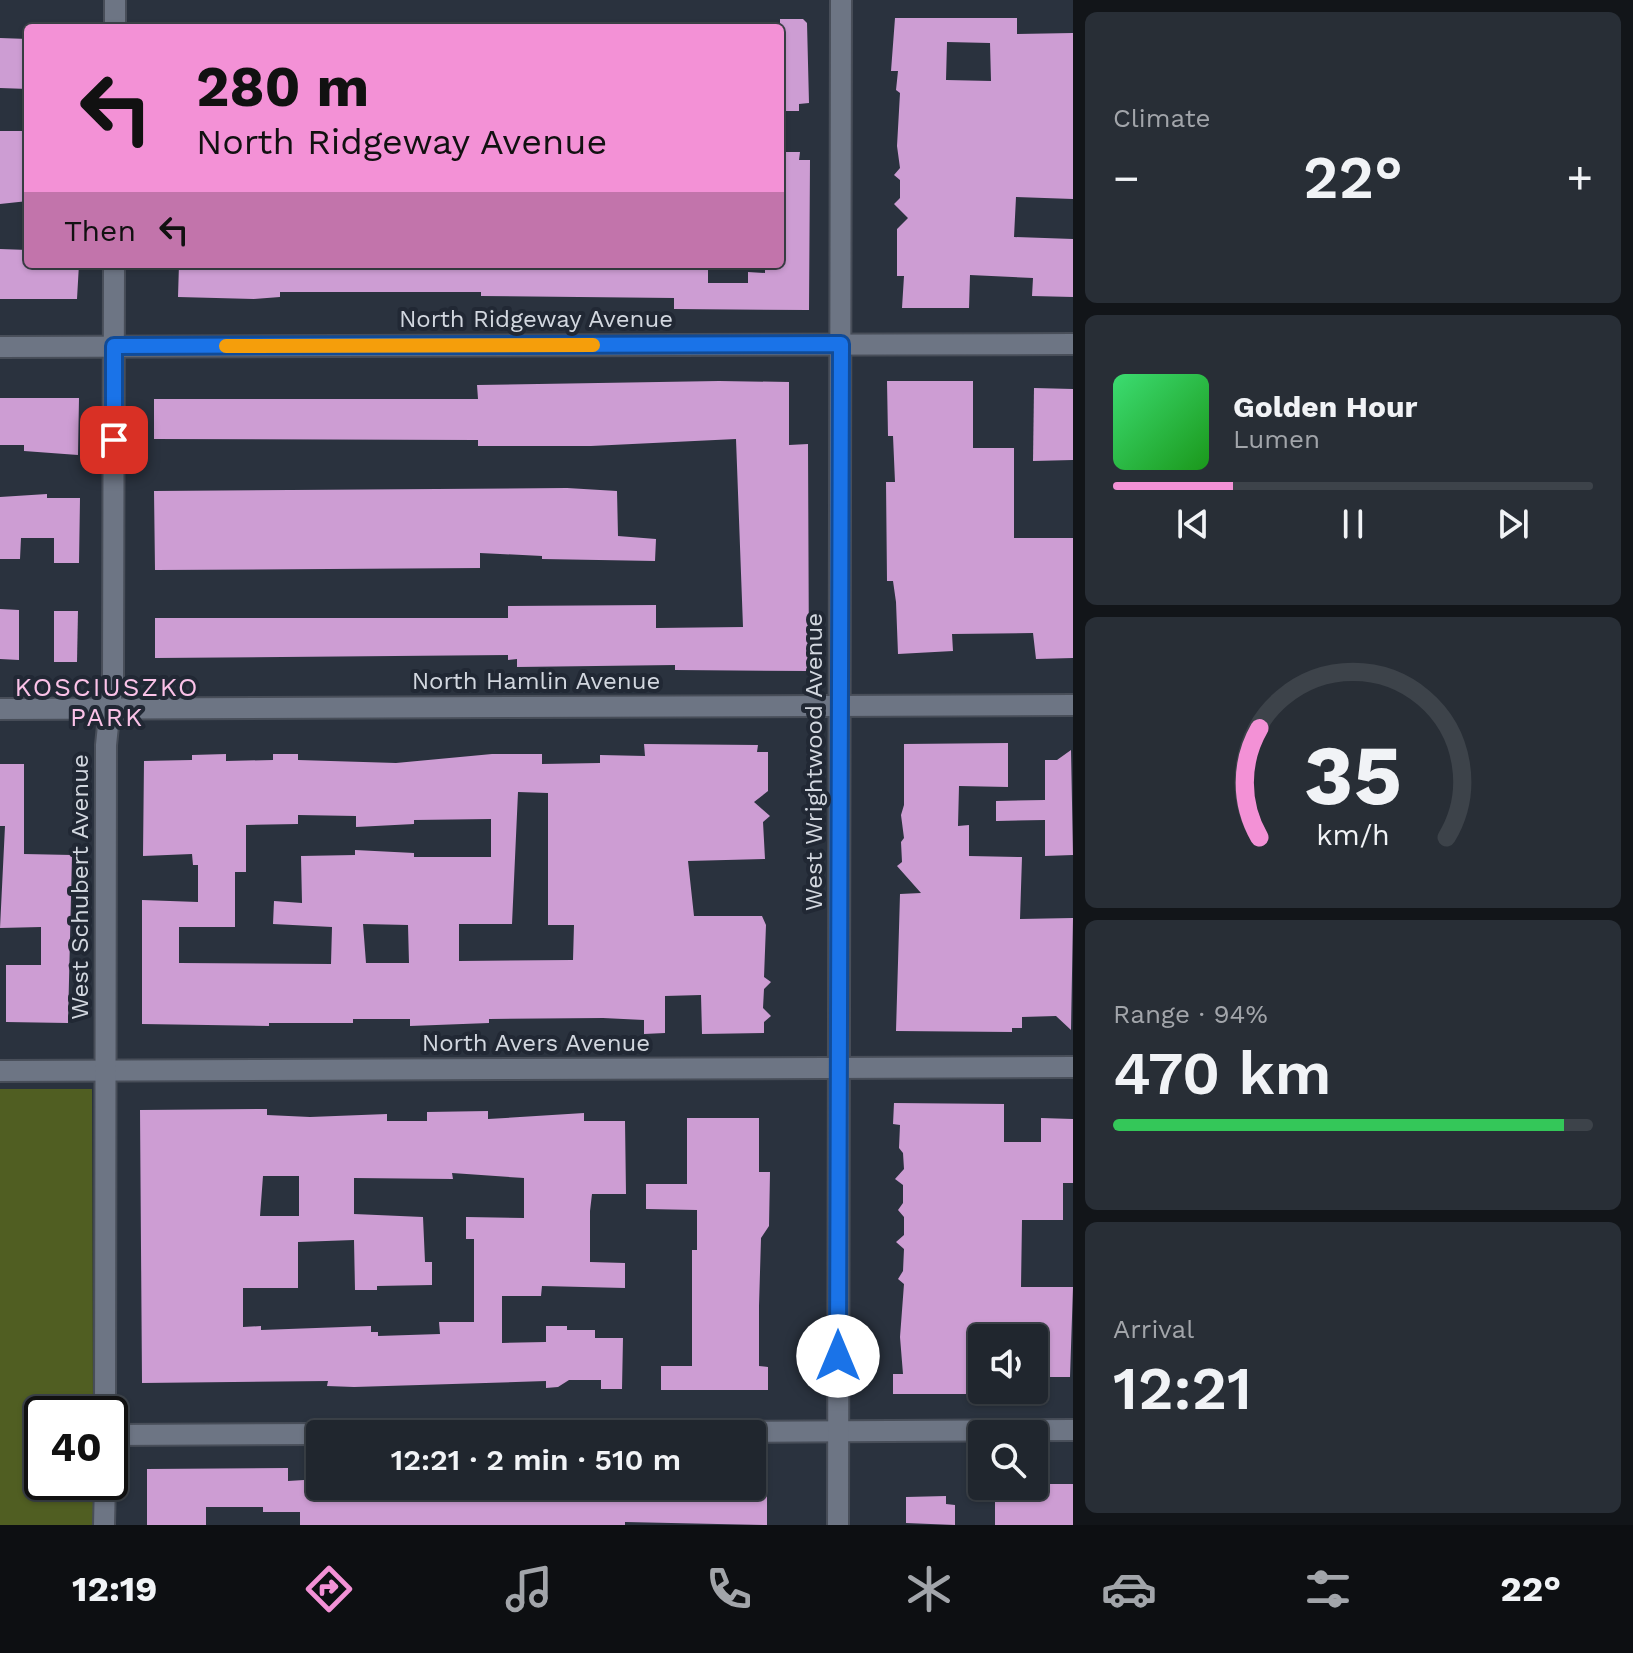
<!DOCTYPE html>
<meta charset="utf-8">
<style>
:root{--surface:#20262e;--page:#282e36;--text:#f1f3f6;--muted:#a2a5aa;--line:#3d434a;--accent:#f391d6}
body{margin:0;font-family:"Work Sans",sans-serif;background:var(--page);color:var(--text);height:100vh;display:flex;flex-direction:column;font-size:30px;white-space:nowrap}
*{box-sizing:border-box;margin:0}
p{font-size:26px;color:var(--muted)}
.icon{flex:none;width:44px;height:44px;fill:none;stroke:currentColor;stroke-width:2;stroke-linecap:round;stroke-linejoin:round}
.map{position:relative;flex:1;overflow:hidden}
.details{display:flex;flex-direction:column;gap:12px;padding:12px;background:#121519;width:560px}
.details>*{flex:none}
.hud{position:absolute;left:24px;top:24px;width:760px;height:244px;border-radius:8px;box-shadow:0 2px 6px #0004,0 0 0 2px var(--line);background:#f391d6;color:#111;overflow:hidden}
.controls{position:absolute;left:968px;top:1324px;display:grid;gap:16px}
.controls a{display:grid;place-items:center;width:80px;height:80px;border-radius:8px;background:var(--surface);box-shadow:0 2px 6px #0004,0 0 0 2px var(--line);font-size:40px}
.speed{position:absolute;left:24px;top:1396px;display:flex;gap:16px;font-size:40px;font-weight:700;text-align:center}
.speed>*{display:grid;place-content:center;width:104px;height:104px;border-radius:50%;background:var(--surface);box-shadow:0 2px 6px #0004,0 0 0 2px var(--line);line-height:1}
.speed .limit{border:4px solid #111;border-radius:12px;background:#fff;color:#111}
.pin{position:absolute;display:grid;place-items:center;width:68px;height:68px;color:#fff;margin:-34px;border-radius:16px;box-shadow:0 4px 12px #0006}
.me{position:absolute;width:88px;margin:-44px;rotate:0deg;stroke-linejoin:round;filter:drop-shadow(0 0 6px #0008)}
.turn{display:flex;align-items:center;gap:28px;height:168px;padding:0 40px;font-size:36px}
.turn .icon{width:104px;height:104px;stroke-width:2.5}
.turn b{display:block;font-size:56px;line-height:68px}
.then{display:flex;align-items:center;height:76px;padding:0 40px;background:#0003;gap:16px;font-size:30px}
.big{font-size:60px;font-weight:600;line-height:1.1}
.details .widget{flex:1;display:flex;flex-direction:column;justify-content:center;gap:12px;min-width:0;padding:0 28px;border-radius:12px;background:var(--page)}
.details .dial{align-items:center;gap:0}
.dial svg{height:208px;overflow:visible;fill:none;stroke:var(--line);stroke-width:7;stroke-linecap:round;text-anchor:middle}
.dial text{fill:var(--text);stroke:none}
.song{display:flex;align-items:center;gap:24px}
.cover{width:96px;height:96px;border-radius:12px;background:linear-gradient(135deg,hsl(140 70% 55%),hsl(120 70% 35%))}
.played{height:8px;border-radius:4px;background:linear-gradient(90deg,var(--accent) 25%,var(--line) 25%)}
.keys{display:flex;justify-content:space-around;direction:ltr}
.heat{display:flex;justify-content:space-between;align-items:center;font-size:44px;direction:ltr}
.charge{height:12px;border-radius:6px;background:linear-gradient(90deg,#34c759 94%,var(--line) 0)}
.trip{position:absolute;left:306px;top:1420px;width:460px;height:80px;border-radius:8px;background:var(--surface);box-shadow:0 2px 6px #0004,0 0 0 2px var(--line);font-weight:600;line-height:80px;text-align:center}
.menu{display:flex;height:128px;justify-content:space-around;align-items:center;background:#0d0f12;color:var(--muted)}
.menu .icon{width:56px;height:56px}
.menu .current{color:var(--accent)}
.menu b{font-size:36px;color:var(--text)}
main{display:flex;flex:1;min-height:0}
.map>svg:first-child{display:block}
.green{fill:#505e22}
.building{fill:#cd9dd3;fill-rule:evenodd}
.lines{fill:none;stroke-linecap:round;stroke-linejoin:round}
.street-casing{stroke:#484e59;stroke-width:24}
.secondary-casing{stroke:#484e59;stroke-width:24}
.street{stroke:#6d7584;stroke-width:20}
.secondary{stroke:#6d7584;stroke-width:20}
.route-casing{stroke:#114b97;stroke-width:20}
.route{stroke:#1a73e8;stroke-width:14}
.slow{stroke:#f59e0b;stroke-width:14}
.labels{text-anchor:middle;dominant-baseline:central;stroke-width:8;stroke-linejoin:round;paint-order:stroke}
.street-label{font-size:24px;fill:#d2d7df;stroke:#212834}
.neighbourhood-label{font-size:26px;letter-spacing:2px;fill:#fbc2e8;stroke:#212834}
</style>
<main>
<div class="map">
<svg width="1073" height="1525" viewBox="0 0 1073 1525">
<rect width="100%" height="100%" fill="#2a323e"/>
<!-- green -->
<path class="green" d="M 0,1089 L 92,1089 L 93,1414 L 42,1414 L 42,1482 L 93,1482 L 93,1525 L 0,1525 Z"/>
<!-- building -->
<g class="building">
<path d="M 895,18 L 1017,18 L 1017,34 L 1073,33 L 1073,199 L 1016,197 L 1014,237 L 1073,239 L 1073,297 L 1032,296 L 1033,278 L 970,275 L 969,308 L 902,308 L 904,276 L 897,276 L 897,229 L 908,218 L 894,204 L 900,198 L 900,180 L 894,175 L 900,168 L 897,146 L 900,93 L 896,90 L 898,71 L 891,71 ZM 947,42 L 990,43 L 991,81 L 946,80 Z"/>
<path d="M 780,19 L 803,19 L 807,23 L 809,103 L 799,104 L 799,111 L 780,111 Z"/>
<path d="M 0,38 L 28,39 L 28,89 L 0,88 Z"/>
<path d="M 0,131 L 28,131 L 28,201 L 0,204 Z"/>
<path d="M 780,152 L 800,152 L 799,160 L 810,160 L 809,310 L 674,309 L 674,298 L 481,296 L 481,292 L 280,292 L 280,297 L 254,299 L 178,297 L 179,264 L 708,264 L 708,283 L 748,283 L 748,272 L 765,273 L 765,264 L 780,264 Z"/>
<path d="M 0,249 L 28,250 L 28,264 L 79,264 L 77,299 L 0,299 Z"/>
<path d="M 719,381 L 789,382 L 789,445 L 808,444 L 809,671 L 675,670 L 675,665 L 517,667 L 517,659 L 508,660 L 508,655 L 155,658 L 155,618 L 508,618 L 508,606 L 656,605 L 656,628 L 743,627 L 736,439 L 591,446 L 478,446 L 478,440 L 154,439 L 154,399 L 478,399 L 477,385 Z"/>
<path d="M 887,381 L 973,381 L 973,448 L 1014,448 L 1014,538 L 1073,538 L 1073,658 L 1036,659 L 1033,633 L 952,634 L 953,651 L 898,654 L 896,602 L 893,581 L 887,581 L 886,482 L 895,482 L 893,436 L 888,436 Z"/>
<path d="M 1034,388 L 1073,389 L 1073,460 L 1033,461 Z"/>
<path d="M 0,398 L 79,398 L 78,455 L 24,451 L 24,445 L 0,445 Z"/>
<path d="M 567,488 L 617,491 L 618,536 L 656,539 L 655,561 L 542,559 L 542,556 L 480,553 L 480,568 L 155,570 L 154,491 Z"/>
<path d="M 47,494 L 47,498 L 80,498 L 79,563 L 54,563 L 54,538 L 21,538 L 20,559 L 0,559 L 0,497 Z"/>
<path d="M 0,609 L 19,610 L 19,660 L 0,659 Z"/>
<path d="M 54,611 L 78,611 L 77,662 L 54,662 Z"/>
<path d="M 1008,743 L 1008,787 L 959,786 L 958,826 L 969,825 L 969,856 L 1022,857 L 1020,919 L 1073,918 L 1071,1030 L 1056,1016 L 1022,1017 L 1022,1028 L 1012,1028 L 1012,1032 L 896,1031 L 900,894 L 921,893 L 897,866 L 902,862 L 901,842 L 904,838 L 901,815 L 904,805 L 904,744 Z"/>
<path d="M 644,744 L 758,745 L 757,752 L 768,752 L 768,791 L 754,802 L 770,816 L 763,822 L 765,859 L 688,861 L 694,916 L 762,916 L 766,925 L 764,977 L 771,982 L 764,989 L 763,1008 L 771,1016 L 764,1022 L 764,1033 L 702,1034 L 701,995 L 665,996 L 665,1033 L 644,1034 L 644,1020 L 603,1018 L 489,1019 L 489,1023 L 410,1026 L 410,1019 L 353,1019 L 353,1023 L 269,1023 L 269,1026 L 142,1024 L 142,900 L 198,902 L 198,865 L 193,865 L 192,854 L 143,856 L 144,761 L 192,760 L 192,755 L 226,754 L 226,761 L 273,760 L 273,754 L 298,754 L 298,760 L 396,763 L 492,754 L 542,754 L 542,764 L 600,763 L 600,755 L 645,756 ZM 518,792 L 548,793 L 548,925 L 574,925 L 573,960 L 459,961 L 459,924 L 512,924 ZM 298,815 L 356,816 L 356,827 L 414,824 L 414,820 L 491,819 L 491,857 L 414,857 L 414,853 L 355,850 L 355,855 L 301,856 L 302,903 L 274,901 L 273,924 L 332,927 L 331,964 L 179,963 L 179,927 L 235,927 L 235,872 L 246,872 L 246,825 L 298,824 ZM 363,924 L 408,925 L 409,963 L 366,963 Z"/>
<path d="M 1071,750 L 1073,855 L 1045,856 L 1045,820 L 996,821 L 996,801 L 1045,800 L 1045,760 L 1057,760 Z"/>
<path d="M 0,764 L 24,764 L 24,854 L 72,855 L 68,1023 L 6,1022 L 6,965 L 41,965 L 41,927 L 0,928 L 5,826 L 0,826 Z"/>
<path d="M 894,1103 L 1004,1104 L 1004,1142 L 1041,1142 L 1041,1118 L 1073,1119 L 1073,1183 L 1063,1183 L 1063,1220 L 1022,1220 L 1021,1287 L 1073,1287 L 1070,1377 L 1044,1377 L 1044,1338 L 982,1338 L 982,1394 L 893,1394 L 893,1374 L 903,1374 L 900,1337 L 904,1284 L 898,1279 L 903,1271 L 904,1249 L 896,1242 L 904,1235 L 904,1217 L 898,1210 L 903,1203 L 903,1185 L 895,1179 L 904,1169 L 903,1153 L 899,1148 L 900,1125 L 893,1124 Z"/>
<path d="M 267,1109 L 267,1115 L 310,1117 L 387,1114 L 387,1121 L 427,1121 L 427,1112 L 488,1111 L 488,1119 L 584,1113 L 584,1121 L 625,1121 L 626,1194 L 592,1194 L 590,1211 L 590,1262 L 625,1263 L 625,1288 L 542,1286 L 541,1296 L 502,1296 L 502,1343 L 546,1342 L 546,1326 L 567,1326 L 567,1330 L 595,1330 L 595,1338 L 623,1338 L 622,1389 L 601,1389 L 601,1380 L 569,1380 L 558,1387 L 546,1388 L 546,1381 L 354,1387 L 327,1386 L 328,1381 L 142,1383 L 140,1110 ZM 452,1173 L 524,1178 L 524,1218 L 466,1217 L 466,1239 L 474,1239 L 474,1322 L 439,1322 L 440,1334 L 378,1336 L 378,1332 L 371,1332 L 371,1326 L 261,1330 L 261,1326 L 243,1327 L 243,1288 L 298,1288 L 298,1242 L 354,1240 L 355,1290 L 377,1290 L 377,1286 L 432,1285 L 432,1262 L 425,1262 L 423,1217 L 354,1214 L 354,1178 L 453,1179 ZM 263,1176 L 299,1176 L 299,1216 L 260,1216 Z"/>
<path d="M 687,1118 L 759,1118 L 759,1172 L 770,1172 L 769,1226 L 761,1238 L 759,1306 L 759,1366 L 768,1367 L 768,1390 L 661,1390 L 661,1366 L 692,1366 L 692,1250 L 697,1250 L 697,1210 L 646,1209 L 646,1184 L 687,1184 Z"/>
<path d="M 288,1468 L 288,1481 L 320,1479 L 320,1486 L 767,1486 L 767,1525 L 625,1522 L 625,1525 L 300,1525 L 300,1512 L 263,1512 L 263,1507 L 206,1507 L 206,1525 L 147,1525 L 147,1469 Z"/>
<path d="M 1042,1484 L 1073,1484 L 1073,1525 L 995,1525 L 995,1500 L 1042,1500 Z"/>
<path d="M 946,1496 L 946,1504 L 955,1505 L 955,1525 L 906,1523 L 906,1497 Z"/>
</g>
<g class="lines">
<defs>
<g id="street">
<path d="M 115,28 L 115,0"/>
<path d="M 0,347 L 1073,344"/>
<path d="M 0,709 L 1073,705"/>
<path d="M 0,1071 L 1073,1067"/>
<path d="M 105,1414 L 106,745 L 113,678 L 114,264"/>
<path d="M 355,1434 L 1073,1430"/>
<path d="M 110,1435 L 320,1434"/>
<path d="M 104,1525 L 105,1482"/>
</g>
<path id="secondary" d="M 838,1525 L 841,0"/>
</defs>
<!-- street casing -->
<use href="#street" class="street-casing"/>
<!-- secondary casing -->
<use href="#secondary" class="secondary-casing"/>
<!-- street -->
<use href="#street" class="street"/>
<!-- secondary -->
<use href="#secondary" class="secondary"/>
</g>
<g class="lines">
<defs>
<path id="route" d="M 114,440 L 114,346 L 841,344 L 838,1356"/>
</defs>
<!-- route casing -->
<use href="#route" class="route-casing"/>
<!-- route -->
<use href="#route" class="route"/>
<!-- slow -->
<path class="slow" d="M 226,346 L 593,345"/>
</g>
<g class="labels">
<!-- street labels -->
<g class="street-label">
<text x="536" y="319">North Ridgeway Avenue</text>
<text x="536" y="681">North Hamlin Avenue</text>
<text transform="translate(814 762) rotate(-90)">West Wrightwood Avenue</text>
<text transform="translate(80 887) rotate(-90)">West Schubert Avenue</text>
<text x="536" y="1043">North Avers Avenue</text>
</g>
<!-- neighbourhood labels -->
<g class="neighbourhood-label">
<text x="107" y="687">KOSCIUSZKO<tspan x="107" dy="30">PARK</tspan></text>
</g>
</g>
</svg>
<div class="controls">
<a><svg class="icon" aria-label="sound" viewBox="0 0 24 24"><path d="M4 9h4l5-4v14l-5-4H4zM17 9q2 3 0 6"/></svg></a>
<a><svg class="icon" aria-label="search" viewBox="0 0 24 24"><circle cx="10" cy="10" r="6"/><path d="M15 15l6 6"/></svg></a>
</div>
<div class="speed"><div class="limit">40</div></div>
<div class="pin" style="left:114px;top:440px;background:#d93025"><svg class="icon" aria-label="arrive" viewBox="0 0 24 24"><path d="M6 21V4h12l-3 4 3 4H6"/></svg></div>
<svg class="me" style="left:838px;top:1356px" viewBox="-20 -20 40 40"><circle r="19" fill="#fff"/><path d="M0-13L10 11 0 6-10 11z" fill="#1a73e8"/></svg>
<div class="trip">12:21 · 2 min · 510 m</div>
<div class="hud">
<div class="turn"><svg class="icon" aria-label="left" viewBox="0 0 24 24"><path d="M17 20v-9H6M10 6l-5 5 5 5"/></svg><div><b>280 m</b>North Ridgeway Avenue</div></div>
<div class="then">Then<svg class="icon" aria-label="left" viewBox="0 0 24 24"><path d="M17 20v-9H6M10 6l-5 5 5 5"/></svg></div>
</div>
</div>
<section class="details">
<div class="widget"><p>Climate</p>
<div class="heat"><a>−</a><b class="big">22°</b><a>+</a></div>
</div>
<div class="widget">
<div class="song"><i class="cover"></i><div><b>Golden Hour</b><p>Lumen</p></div></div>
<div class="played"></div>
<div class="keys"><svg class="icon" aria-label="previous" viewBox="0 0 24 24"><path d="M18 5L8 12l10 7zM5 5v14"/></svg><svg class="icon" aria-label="pause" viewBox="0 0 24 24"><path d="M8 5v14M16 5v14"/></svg><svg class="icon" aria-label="next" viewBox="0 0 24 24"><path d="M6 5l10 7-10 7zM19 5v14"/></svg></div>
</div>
<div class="widget dial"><svg viewBox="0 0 100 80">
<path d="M14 69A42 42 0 1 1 86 69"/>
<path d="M14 69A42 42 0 0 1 14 27" stroke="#f391d6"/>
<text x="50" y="56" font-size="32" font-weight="700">35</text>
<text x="50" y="72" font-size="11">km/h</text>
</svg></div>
<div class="widget"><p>Range · 94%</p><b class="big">470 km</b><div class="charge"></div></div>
<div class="widget"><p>Arrival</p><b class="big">12:21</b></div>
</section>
</main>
<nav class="menu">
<b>12:19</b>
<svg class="icon current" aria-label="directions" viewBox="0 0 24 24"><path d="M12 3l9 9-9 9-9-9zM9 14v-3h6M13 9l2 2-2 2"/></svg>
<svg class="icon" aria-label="music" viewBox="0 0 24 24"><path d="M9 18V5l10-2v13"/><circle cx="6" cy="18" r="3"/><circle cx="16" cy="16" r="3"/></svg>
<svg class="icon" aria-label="phone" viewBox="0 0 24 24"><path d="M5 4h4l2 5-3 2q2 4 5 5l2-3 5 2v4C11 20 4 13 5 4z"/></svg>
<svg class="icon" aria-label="climate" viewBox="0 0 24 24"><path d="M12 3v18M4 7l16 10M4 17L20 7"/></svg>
<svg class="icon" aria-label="car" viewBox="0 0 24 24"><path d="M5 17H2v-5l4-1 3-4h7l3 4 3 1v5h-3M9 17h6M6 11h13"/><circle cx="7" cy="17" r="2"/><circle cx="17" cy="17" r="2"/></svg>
<svg class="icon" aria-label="filters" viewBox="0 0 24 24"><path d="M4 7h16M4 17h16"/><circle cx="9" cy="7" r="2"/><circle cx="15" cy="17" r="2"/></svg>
<b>22°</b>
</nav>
